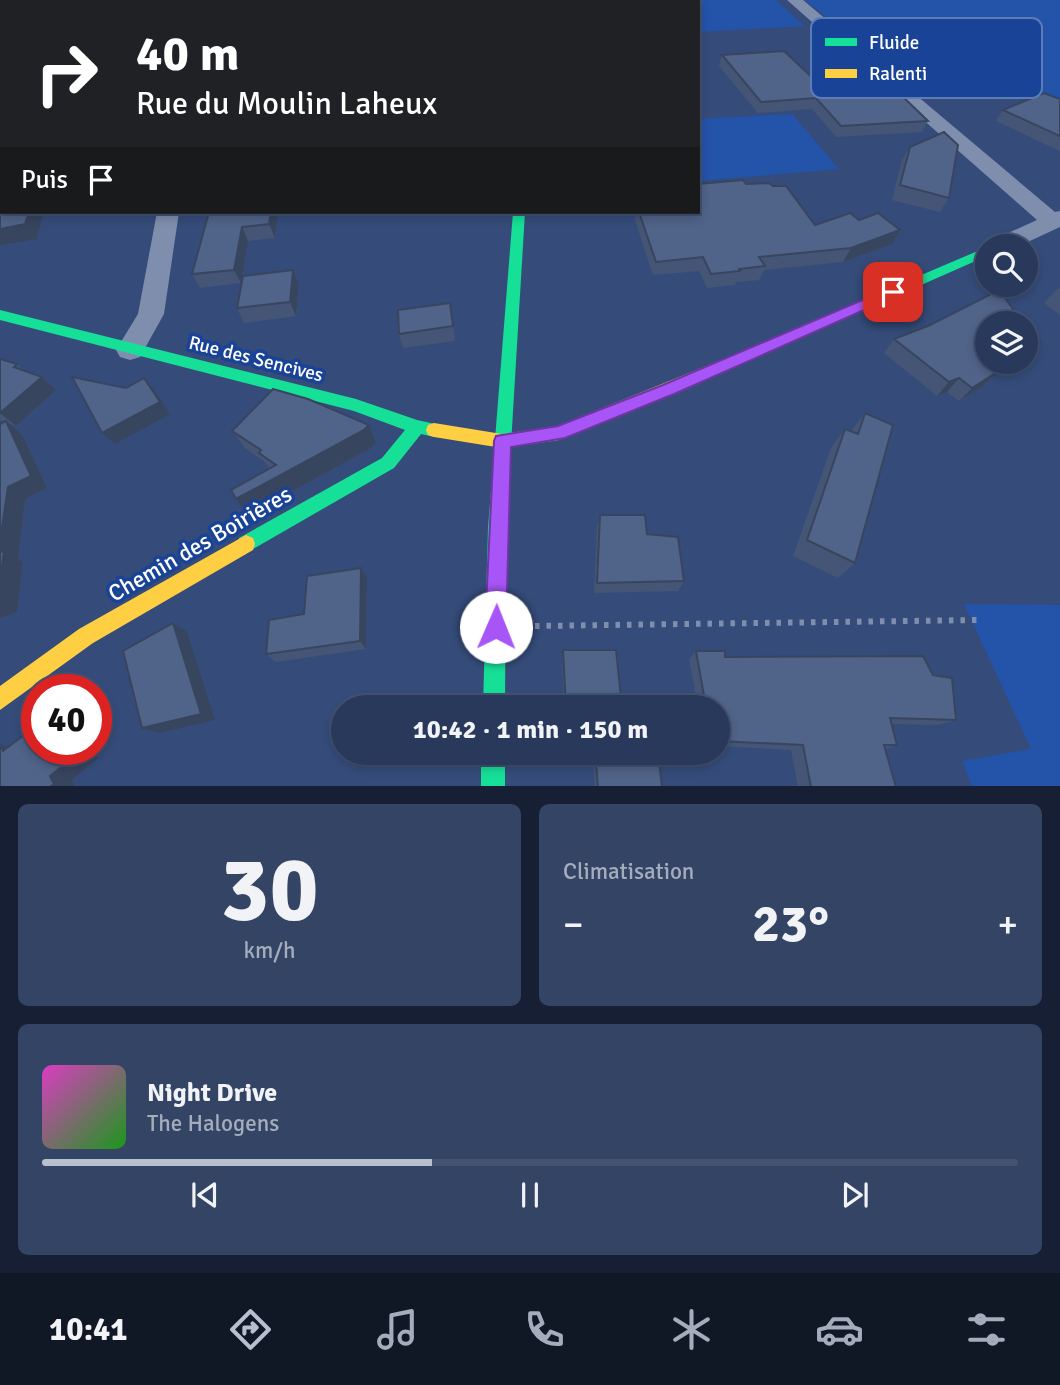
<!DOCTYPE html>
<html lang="fr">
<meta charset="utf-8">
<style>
:root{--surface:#28395c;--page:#344465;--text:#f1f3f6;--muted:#a5acbb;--line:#445372;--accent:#b8c0d0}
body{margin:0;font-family:Signika,sans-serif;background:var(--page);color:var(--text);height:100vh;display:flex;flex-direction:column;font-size:26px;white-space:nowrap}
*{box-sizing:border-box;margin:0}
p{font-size:23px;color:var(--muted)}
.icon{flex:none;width:38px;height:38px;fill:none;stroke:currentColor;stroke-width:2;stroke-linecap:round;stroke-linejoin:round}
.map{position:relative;height:786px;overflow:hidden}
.panel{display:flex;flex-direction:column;gap:18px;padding:18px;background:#161f33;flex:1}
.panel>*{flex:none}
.top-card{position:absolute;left:0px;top:0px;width:700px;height:214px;box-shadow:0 4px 10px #0003,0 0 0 2px var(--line);background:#202124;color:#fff;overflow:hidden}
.tools{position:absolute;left:975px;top:234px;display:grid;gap:14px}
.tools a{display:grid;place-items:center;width:63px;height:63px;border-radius:50%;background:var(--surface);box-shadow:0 4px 10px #0003,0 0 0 2px var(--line);font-size:35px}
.speed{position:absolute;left:21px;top:674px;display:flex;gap:14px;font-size:35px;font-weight:700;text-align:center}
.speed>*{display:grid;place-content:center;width:91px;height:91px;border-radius:50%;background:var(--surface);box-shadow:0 4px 10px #0003,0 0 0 2px var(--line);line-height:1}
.speed .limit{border:10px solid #d22;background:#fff;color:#111}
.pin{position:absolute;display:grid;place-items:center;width:60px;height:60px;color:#fff;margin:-30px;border-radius:14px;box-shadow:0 4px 10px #0006}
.me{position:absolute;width:77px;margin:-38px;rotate:1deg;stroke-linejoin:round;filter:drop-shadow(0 0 5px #0008)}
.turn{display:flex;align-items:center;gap:24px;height:147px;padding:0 21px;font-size:32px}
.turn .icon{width:91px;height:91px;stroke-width:2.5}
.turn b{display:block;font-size:49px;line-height:60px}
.then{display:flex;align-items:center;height:66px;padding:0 21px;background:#0003;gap:14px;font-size:26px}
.big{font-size:52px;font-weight:800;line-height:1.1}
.panel .widget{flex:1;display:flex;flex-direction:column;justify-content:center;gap:10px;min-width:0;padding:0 24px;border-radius:10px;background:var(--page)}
.panel .dial{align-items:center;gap:0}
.dial b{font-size:91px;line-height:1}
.song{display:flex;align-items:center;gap:21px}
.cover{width:84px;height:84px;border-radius:10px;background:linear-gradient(135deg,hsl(310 70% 55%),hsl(120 70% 35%))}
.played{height:7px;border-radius:4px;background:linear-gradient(90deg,var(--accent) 40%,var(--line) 40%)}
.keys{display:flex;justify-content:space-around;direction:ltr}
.heat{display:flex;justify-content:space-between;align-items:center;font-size:38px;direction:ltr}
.panel .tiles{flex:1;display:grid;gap:18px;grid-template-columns:1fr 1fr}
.widget:last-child{grid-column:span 2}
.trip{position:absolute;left:331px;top:695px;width:399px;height:70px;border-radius:35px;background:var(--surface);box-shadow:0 4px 10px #0003,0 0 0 2px var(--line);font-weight:800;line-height:70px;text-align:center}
.menu{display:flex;height:112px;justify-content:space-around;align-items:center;background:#101725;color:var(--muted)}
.menu .icon{width:49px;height:49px}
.menu .active{color:var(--accent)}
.menu b{font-size:32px;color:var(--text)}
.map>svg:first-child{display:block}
.green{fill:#2453aa}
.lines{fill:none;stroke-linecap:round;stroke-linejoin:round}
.path{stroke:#7f8ead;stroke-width:6;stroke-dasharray:4.5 7;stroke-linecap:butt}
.lane{fill:#7f8ead;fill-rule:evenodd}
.street{fill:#7f8ead;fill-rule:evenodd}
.fast{fill:#16e098;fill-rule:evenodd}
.slow{fill:#ffcf43;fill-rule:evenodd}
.wall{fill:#455575}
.shaded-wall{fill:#38455f}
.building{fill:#506388;stroke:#38455f;stroke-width:2}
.route{fill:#a855f7;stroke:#6d37a1;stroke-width:2}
.labels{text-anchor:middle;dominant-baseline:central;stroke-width:7;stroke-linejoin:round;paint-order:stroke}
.street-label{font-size:19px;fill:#fff;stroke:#184397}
.near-street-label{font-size:23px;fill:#fff;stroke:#184397}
.key{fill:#184397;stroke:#5d7bb6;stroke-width:2}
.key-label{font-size:19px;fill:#fff}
</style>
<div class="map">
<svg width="1060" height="787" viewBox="0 0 1060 787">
<rect width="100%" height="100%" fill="#354c7a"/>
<!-- green -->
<g class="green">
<path d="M 556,0 L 776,0 L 804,26 L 698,32 L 698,2 Z"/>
<path d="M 805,0 L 1060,0 L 1060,101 L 999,74 L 917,88 Z"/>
<path d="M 792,114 L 839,169 L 698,181 L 698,119 Z"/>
<path d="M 964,604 L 1060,605 L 1060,786 L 972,786 L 962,761 L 1031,749 Z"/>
</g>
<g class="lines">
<!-- path -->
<path class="path" d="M 535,626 L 981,620"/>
<!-- lane -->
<g class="lane">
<path d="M 68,0 L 75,0 L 67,2 Z"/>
<path d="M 163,0 L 169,0 L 162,2 Z"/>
<path d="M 226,0 L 232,0 L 225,2 Z"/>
<path d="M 369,0 L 376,0 L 368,2 Z"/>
<path d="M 391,0 L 398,0 L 390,2 Z"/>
<rect x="428" y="0" width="6" height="2"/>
</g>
<!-- street -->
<g class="street">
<path d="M 787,0 L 803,0 L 1055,212 L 1060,211 L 1060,227 L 1017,247 L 987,247 L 987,252 L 984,247 L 988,242 L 1037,220 Z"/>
<path d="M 157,212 L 179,212 L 164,314 L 140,357 L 130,360 L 120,357 L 116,350 L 138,314 Z"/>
</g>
<!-- fast -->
<g class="fast">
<rect x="531" y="0" width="8" height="2"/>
<path d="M 513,212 L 525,212 L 506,528 L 505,707 L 483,707 L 488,528 Z"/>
<path d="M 987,247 L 987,256 L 746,362 L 736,362 L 733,358 L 736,354 Z"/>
<path d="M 0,310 L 356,399 L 417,420 L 440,425 L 442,430 L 440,435 L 434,437 L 421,434 L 394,468 L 246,553 L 239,550 L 237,544 L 239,538 L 382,458 L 405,430 L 354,411 L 0,320 Z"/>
<rect x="481" y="752" width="24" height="35"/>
</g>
<!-- slow -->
<g class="slow">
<path d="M 741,352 L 746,354 L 749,358 L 746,362 L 559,440 L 502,448 L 434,437 L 428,435 L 426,430 L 428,425 L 434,423 L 502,434 L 558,426 Z"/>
<path d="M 246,535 L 253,538 L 255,544 L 253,550 L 93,643 L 0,710 L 0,686 L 79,629 Z"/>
</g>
</g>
<!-- wall -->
<g class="wall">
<path d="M 722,55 L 832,96 L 928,121 L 922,132 L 836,137 L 812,109 L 758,113 L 719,66 Z"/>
<path d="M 1060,99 L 1060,151 L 996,121 L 1003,110 Z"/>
<path d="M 910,147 L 949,198 L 940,212 L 892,200 L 902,160 Z"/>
<path d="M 746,184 L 815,225 L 892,244 L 843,262 L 764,270 L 759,280 L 736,282 L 735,285 L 707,288 L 699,271 L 653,275 L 635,220 L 636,212 L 698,212 Z"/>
<path d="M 209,212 L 278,212 L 275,238 L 248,241 L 241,283 L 200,288 L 192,274 Z"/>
<path d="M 293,270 L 299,284 L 296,316 L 244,323 L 237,308 Z"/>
<path d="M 1060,288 L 1060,315 L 1044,303 L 1057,289 Z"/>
<path d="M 450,303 L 455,341 L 403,348 L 399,334 Z"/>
<path d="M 894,339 L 987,362 L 1019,362 L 991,378 L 983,386 L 959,401 L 947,392 L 937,396 L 884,353 Z"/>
<path d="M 0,359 L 17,364 L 23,370 L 42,377 L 56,390 L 16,426 L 8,423 L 22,434 L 47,488 L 25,499 L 18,559 L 23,562 L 17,612 L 5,422 L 0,420 Z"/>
<path d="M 865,413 L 855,563 L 838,578 L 793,556 L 831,448 L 845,429 L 851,431 Z"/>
<path d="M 369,425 L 376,443 L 371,448 L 249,515 L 270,469 L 265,462 L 245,448 L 232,431 Z"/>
<path d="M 600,515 L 647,534 L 684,581 L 678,591 L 594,593 L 597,526 Z"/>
<path d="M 367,578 L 366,649 L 276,662 L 266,654 L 304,614 Z"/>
<path d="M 563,650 L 622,707 L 564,707 L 562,658 Z"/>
<path d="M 696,651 L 725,657 L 956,720 L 938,725 L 891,724 L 897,745 L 885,749 L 896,787 L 798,787 L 791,750 L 718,746 L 718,707 L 698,707 L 689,659 Z"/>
<path d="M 592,752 L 658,752 L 662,787 L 595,787 Z"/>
</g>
<!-- shaded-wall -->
<g class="shaded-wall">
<path d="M 29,212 L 41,212 L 43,214 L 37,239 L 0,245 L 0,229 Z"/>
<path d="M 271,212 L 278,212 L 275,238 L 269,224 Z"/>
<path d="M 242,227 L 248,241 L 241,283 L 234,270 Z"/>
<path d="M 900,230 L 892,244 L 843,262 L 851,248 Z"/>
<path d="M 293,270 L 299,284 L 296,316 L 290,302 Z"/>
<path d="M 1040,344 L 1026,358 L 1026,352 Z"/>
<path d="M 1008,362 L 1019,362 L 991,378 L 983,386 L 959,401 L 972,388 L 994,370 Z"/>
<path d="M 42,377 L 56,390 L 16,426 L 0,413 Z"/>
<path d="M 144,378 L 155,391 L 170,414 L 115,444 L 102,433 Z"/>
<path d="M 959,378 L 947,392 L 937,396 L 949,382 Z"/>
<path d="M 6,421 L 22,434 L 47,488 L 25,499 L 18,559 L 23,562 L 17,612 L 0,618 L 0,541 L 8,487 Z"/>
<path d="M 369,425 L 376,443 L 371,448 L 249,515 L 236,499 Z"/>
<path d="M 361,568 L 367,578 L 366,649 L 360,641 Z"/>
<path d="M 173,623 L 187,632 L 215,720 L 159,733 L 142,728 Z"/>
<path d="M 0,744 L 23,749 L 3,751 Z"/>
<path d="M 76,749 L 94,749 L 98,758 L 72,780 L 75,787 L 50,787 L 50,776 Z"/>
</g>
<!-- building -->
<g class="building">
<path d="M 784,51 L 832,96 L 897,91 L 928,121 L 841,126 L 816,98 L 761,102 L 722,55 Z"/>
<path d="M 1044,93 L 1060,99 L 1060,136 L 1003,110 Z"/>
<path d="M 944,132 L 958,145 L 949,198 L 900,185 L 910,147 Z"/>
<path d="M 2,143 L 2,212 L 29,212 L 25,224 L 0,229 L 0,151 Z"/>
<path d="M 743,180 L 746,184 L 769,183 L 773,186 L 786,186 L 815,225 L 850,213 L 859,220 L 878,213 L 900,230 L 851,248 L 759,257 L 765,266 L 739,269 L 740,271 L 711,274 L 703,257 L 656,262 L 639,212 L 698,212 L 698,184 Z"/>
<path d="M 209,212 L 271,212 L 269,224 L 242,227 L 234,270 L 192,274 Z"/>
<path d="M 293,270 L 290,302 L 237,308 L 243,276 Z"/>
<path d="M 999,290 L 1024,324 L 987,324 L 987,362 L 1008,362 L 994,370 L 997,372 L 972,388 L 959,378 L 949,382 L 894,339 L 930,325 Z"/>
<path d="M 450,303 L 453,326 L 399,334 L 398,310 Z"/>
<path d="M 1026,325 L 1040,344 L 1026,352 Z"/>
<path d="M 0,359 L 17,364 L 14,367 L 42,377 L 0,413 Z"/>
<path d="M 72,377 L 126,388 L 144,378 L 160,402 L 102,433 Z"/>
<path d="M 273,389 L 308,399 L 369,425 L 364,430 L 236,499 L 231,490 L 276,465 L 259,453 L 261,450 L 232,431 Z"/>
<path d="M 865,413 L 893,425 L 855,563 L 807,540 L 845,429 L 858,434 Z"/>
<path d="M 6,421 L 31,476 L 8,487 L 0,541 L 0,424 Z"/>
<path d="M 600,515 L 645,515 L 647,534 L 678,537 L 684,581 L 597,583 Z"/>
<path d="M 4,551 L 0,580 L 0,552 Z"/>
<path d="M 361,568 L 360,641 L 266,654 L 269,620 L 304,614 L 307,576 Z"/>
<path d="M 173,623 L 201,714 L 142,728 L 123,651 Z"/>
<path d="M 563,650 L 616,650 L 622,707 L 566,707 Z"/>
<path d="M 696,651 L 725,651 L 725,657 L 923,656 L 933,675 L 952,678 L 956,720 L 890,718 L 897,745 L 884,745 L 896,787 L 811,787 L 803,745 L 718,741 L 718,707 L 706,707 Z"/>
<path d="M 37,725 L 37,749 L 76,749 L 78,754 L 50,776 L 54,784 L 50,787 L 0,787 L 0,744 L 3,751 Z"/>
<path d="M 595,752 L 658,752 L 662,787 L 598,787 Z"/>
</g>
<!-- route -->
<path class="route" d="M 893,287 L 898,288 L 898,295 L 674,394 L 565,438 L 511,447 L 506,627 L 503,634 L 496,637 L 488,634 L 485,627 L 494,441 L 496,436 L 558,426 L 663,385 Z"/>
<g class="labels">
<!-- street labels -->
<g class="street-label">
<text transform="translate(256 359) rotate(14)">Rue des Sencives</text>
</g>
<!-- near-street labels -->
<g class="near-street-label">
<text transform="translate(200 544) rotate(-30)">Chemin des Boirières</text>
</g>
</g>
<!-- legend -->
<rect x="811" y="18" width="231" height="80" rx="10" class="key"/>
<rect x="825" y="38" width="32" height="8" fill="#16e098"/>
<rect x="825" y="69" width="32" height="9" fill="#ffcf43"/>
<g class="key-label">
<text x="869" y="49">Fluide</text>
<text x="869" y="80">Ralenti</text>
</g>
</svg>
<div class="tools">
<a><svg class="icon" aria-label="search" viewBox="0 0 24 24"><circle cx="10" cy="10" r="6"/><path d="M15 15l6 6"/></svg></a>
<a><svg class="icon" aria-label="layers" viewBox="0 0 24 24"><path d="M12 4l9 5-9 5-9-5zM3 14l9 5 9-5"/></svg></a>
</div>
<div class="speed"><div class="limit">40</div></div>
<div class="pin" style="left:893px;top:292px;background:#d93025"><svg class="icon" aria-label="arrive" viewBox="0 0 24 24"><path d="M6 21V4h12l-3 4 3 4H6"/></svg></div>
<svg class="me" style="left:496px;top:627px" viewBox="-20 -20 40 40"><circle r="19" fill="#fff"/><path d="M0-13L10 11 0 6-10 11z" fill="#a855f7"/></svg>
<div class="trip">10:42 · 1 min · 150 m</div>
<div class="top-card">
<div class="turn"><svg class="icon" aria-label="right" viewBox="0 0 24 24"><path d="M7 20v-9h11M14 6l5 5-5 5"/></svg><div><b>40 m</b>Rue du Moulin Laheux</div></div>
<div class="then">Puis<svg class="icon" aria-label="arrive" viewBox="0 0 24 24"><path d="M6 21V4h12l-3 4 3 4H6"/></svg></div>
</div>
</div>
<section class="panel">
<div class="tiles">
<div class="widget dial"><b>30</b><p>km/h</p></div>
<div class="widget"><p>Climatisation</p>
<div class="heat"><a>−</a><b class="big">23°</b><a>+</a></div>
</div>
<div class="widget">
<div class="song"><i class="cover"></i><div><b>Night Drive</b><p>The Halogens</p></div></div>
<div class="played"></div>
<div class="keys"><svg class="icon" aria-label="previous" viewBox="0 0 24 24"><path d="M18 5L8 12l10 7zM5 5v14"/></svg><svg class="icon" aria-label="pause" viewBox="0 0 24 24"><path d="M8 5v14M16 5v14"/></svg><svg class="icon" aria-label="next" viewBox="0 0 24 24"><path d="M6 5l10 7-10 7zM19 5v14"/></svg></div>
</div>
</div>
</section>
<nav class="menu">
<b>10:41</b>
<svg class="icon active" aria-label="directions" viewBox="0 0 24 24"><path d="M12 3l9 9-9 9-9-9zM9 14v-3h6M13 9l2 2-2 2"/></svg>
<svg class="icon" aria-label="music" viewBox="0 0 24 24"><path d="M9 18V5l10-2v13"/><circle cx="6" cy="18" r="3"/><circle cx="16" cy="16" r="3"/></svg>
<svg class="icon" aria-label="phone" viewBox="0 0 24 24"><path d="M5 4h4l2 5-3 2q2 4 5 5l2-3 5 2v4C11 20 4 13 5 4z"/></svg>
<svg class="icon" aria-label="climate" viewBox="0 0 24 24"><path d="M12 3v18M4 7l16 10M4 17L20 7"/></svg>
<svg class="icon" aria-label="car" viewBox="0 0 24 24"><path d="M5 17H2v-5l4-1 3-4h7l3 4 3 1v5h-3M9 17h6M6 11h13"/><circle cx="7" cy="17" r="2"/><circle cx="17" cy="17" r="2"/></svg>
<svg class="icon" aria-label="filters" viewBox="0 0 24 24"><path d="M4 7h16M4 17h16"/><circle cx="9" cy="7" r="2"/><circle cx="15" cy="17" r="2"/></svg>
</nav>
